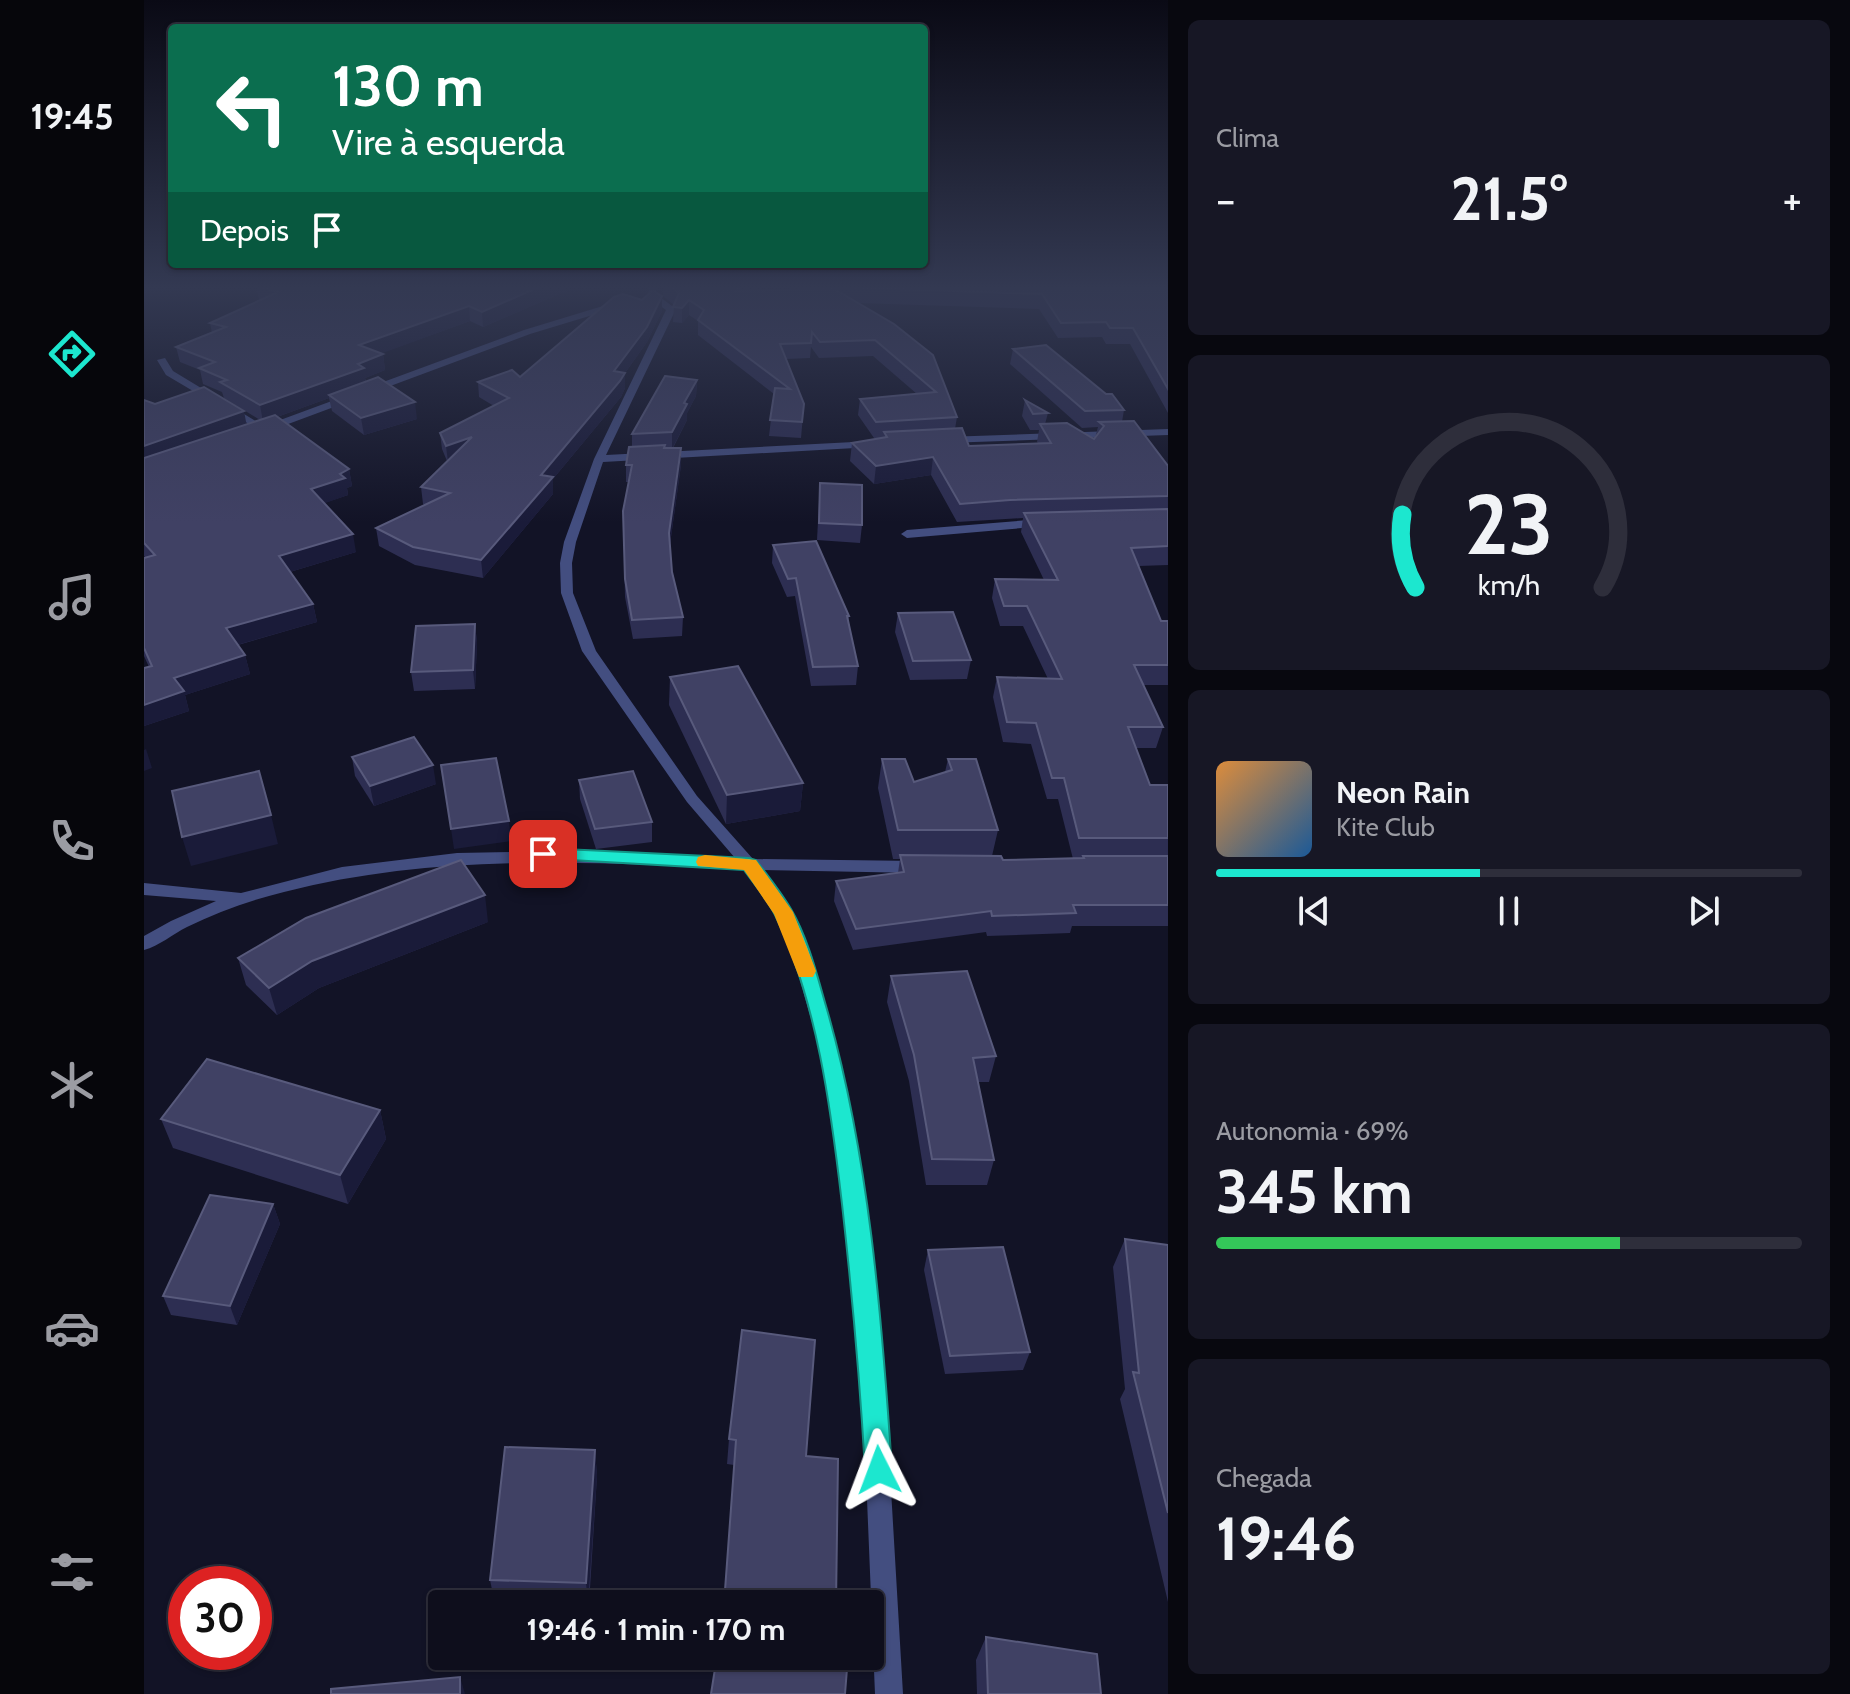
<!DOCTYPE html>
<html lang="pt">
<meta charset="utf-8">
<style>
:root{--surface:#0e0e1c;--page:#171725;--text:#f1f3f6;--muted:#9b9ca3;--line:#2e2e3b;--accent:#1ce7cf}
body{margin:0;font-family:Cabin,sans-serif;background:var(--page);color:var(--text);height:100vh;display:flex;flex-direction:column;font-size:30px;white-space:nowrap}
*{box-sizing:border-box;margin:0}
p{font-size:26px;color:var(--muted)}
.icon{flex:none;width:44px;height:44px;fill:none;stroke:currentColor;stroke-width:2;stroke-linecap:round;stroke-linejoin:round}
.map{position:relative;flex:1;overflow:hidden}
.side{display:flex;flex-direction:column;gap:20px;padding:20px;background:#08080f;width:682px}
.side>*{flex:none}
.hud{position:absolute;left:24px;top:24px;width:760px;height:244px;border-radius:8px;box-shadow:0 2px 6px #0004,0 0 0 2px var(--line);background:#0b6e4f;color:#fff;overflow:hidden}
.speed{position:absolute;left:24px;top:1566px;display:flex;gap:16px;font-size:40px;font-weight:700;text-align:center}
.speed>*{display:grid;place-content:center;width:104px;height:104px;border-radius:50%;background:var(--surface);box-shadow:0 2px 6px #0004,0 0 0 2px var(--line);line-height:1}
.speed .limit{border:12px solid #d22;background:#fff;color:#111}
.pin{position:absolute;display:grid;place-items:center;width:68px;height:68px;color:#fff;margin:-34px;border-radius:16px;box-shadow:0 4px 12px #0006}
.me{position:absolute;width:88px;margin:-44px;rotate:357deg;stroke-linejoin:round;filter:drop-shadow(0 0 6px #0008)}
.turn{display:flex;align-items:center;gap:28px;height:168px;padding:0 32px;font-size:36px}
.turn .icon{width:104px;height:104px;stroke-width:2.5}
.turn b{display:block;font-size:56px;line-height:68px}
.then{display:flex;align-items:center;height:76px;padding:0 32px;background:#0003;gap:16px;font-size:30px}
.big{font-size:60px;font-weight:800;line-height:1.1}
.side .tile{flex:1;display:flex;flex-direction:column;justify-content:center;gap:12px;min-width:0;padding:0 28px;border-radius:12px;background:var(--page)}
.side .dial{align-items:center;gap:0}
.dial svg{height:208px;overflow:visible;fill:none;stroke:var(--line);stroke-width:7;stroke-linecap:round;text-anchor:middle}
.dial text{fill:var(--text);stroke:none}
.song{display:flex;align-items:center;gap:24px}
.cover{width:96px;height:96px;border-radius:12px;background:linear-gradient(135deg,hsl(30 70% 55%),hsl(210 70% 35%))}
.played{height:8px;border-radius:4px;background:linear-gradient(90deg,var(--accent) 45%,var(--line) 45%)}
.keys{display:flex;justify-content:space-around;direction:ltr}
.heat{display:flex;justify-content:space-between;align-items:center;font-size:44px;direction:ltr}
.charge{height:12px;border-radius:6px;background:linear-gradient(90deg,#34c759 69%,var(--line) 0)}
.trip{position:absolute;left:284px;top:1590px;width:456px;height:80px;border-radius:8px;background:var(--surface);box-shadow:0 2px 6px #0004,0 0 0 2px var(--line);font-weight:800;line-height:80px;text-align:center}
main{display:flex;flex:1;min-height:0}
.menu{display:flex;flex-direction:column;width:144px;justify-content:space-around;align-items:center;background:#06060b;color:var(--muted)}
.menu .icon{width:56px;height:56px}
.menu .current{color:var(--accent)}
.menu b{font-size:36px;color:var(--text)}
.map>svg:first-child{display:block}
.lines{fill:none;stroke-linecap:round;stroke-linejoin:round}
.street{fill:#434e80;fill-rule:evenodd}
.wall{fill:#2d2e52}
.shaded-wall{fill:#1a1b39}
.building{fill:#404164;stroke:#585a7c;stroke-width:2}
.route{fill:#1ce7cf;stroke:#129687;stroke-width:2}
.slow{fill:#f59e0b}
</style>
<main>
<nav class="menu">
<b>19:45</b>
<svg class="icon current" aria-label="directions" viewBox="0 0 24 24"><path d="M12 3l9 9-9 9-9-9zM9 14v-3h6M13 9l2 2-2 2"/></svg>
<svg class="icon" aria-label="music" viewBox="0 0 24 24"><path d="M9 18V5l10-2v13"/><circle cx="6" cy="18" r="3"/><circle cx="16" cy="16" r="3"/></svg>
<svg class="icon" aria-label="phone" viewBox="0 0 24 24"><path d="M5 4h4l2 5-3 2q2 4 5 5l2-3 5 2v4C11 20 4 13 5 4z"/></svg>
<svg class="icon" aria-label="climate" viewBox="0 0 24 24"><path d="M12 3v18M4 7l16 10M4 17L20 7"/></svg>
<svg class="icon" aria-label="car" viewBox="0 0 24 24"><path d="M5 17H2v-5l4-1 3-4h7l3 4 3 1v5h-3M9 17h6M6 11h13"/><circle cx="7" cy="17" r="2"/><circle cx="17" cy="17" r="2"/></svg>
<svg class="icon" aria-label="filters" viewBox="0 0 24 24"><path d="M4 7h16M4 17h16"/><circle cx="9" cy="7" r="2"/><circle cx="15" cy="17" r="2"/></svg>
</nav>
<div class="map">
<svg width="1024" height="1694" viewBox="0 0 1024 1694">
<rect width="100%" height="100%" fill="#121326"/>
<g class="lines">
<!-- street -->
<g class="street">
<path d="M 505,286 L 513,286 L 512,294 L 532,309 L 462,455 L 729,441 L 734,444 L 729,447 L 459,462 L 432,542 L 428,563 L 429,593 L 452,651 L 553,796 L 609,859 L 774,861 L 782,867 L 774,873 L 618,870 L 647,912 L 672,973 L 695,1054 L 711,1134 L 739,1353 L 759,1694 L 731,1694 L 717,1353 L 691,1134 L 677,1054 L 654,973 L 631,913 L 600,869 C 445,862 292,853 140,892 C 107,900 74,912 43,927 C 29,934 15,946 0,950 L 0,936 L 27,921 L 72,901 L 0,895 L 0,883 L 97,893 L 198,867 L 313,853 L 429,851 L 591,858 L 543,802 L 438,651 L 417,593 L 416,563 L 420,542 L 450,459 L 522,310 L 504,297 Z"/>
<path d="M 666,286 L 715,286 L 720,289 L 716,292 Z"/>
<path d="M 472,302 L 475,303 L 475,307 L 386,334 L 120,433 L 22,375 L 13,360 L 21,358 L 29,371 L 120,426 L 380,330 Z"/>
<path d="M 1024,429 L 1024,435 L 801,443 L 796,440 L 801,437 Z"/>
<path d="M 898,519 L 904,523 L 902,526 L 763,538 L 757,534 L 763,530 Z"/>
</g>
</g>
<!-- wall -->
<g class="wall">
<path d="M 112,286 L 422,291 L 339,327 L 326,321 L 237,353 L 239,354 L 241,370 L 221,378 L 222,381 L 273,419 L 220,435 L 188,411 L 185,398 L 133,417 L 205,469 L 208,486 L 203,488 L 204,495 L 180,503 L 212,552 L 146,572 L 169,604 L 173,622 L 94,645 L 101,655 L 106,674 L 41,695 L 45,711 L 0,726 L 0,668 L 5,667 L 0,656 L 0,558 L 2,558 L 0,556 L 0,400 L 11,404 L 102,424 L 116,420 L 80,398 L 78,392 L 59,384 L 56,370 L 36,362 L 32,347 L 68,333 L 66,323 L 115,300 Z"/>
<path d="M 519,286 L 619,286 L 613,291 L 694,291 L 694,286 L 1024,286 L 1024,413 L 986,344 L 962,344 L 958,337 L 914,338 L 895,309 L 714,303 L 813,417 L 811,429 L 825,446 L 894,443 L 893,442 L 895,430 L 886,430 L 878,416 L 881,400 L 904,413 L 901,424 L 950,439 L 951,438 L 954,427 L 938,428 L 866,364 L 869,349 L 980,410 L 978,422 L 1024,466 L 1024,565 L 995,566 L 1017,621 L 1024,621 L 1024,685 L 999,685 L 1019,727 L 1012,748 L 992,748 L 1006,785 L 1024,785 L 1024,926 L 928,926 L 926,933 L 843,936 L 842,932 L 709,950 L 690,901 L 692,881 L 754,873 L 756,859 L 749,859 L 734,788 L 738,759 L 770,782 L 801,772 L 804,759 L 854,830 L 848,856 L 859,860 L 929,859 L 914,799 L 903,799 L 887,744 L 859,742 L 849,697 L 853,677 L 904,679 L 879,626 L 856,626 L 848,598 L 851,579 L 900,580 L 877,532 L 879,518 L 813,522 L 787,475 L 730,484 L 706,461 L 708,443 L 740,438 L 730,438 L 714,415 L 716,399 L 773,394 L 729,356 L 675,358 L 667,347 L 666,358 L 642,359 L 660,404 L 657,438 L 625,436 L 630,394 L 554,335 L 554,321 L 545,315 L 538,323 L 529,322 L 530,305 L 519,296 Z"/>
<path d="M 518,311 L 503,342 L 481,373 L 481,388 L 477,397 L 409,479 L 409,494 L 339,578 L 271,565 L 235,546 L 232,528 L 281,505 L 279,504 L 277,487 L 303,461 L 298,449 L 296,433 L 350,406 L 335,397 L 334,382 L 376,377 Z"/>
<path d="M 553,380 L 552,396 L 543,413 L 543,420 L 529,448 L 537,465 L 526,544 L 528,572 L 539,617 L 538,636 L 489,639 L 481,597 L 479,511 L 485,482 L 482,482 L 482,465 L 488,446 L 488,434 Z"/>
<path d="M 676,483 L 718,525 L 716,543 L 673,540 Z"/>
<path d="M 629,545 L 705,616 L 704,623 L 714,666 L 712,685 L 667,686 L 651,596 L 643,597 L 628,563 Z"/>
<path d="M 754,613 L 827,660 L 823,679 L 766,680 L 751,632 Z"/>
<path d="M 331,624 L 333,643 L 331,689 L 270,691 L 267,672 Z"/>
<path d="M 526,677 L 659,783 L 656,811 L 582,824 L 525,705 Z"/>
<path d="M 208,757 L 292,784 L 230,806 L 211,776 Z"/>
<path d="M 435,780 L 508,822 L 508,842 L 452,849 L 436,799 Z"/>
<path d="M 344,922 L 175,988 L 133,1015 L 102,985 L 94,958 Z"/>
<path d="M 747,976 L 852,1056 L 845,1082 L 834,1082 L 850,1160 L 843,1185 L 782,1185 L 765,1081 L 743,1002 Z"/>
<path d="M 236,1110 L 242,1139 L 204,1204 L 29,1148 L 17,1119 Z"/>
<path d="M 129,1204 L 136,1224 L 93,1325 L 27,1315 L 19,1296 Z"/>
<path d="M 981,1239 L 1024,1245 L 1024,1602 L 976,1399 L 981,1389 L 969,1267 Z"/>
<path d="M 784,1250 L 886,1352 L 879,1370 L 801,1374 L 780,1270 Z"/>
<path d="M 585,1439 L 662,1456 L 580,1604 L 590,1465 L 583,1464 Z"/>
<path d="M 451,1450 L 453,1476 L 445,1604 L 351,1604 L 346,1580 Z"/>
<path d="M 842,1637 L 957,1694 L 833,1694 L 832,1660 Z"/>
</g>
<!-- shaded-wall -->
<g class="shaded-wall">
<path d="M 397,286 L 422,286 L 422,291 L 339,327 L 338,312 Z"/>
<path d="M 599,286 L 619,286 L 591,306 L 591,291 Z"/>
<path d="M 518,296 L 518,311 L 503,342 L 481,373 L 481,388 L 477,397 L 409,479 L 409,494 L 339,578 L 337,560 L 470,371 Z"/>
<path d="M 545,300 L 545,315 L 538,323 L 538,308 Z"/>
<path d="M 325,306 L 326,321 L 217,361 L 215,345 Z"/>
<path d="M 239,354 L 241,370 L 221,378 L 222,384 L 185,395 L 185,398 L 119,422 L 116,405 Z"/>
<path d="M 553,380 L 552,396 L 543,413 L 543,420 L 528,449 L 528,432 L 540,403 Z"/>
<path d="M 271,402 L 273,419 L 220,435 L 217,418 Z"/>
<path d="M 100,411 L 103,427 L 0,465 L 0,446 Z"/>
<path d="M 328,437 L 304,462 L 302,446 Z"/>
<path d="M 537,448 L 537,465 L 525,551 L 525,533 Z"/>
<path d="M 789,457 L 787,475 L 730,484 L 732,466 Z"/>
<path d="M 205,469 L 208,486 L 203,488 L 204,495 L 170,507 L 167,489 Z"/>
<path d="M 209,534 L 212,552 L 139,574 L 135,556 Z"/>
<path d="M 169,604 L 173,622 L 86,647 L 82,628 Z"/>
<path d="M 331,624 L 333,643 L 331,689 L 329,670 Z"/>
<path d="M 101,655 L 106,674 L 41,695 L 45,711 L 0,726 L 0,705 L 30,678 Z"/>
<path d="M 2,749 L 8,768 L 0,771 L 0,750 Z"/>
<path d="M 289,765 L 292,784 L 230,806 L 226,786 Z"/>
<path d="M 659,783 L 656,811 L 582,824 L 583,795 Z"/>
<path d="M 127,815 L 134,844 L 47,866 L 38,837 Z"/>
<path d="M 365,821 L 367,841 L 310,849 L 307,829 Z"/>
<path d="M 341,895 L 344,922 L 175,988 L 133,1015 L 125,988 L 168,961 Z"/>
<path d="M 236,1110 L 242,1139 L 204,1204 L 196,1175 Z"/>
<path d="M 129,1204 L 136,1224 L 93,1325 L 86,1306 Z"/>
<path d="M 451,1450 L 453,1476 L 444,1604 L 442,1583 Z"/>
<path d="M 316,1677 L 321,1694 L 316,1694 Z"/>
</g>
<!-- building -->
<g class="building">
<path d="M 113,286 L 397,286 L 338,312 L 325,306 L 215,345 L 239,354 L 214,364 L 220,368 L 116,405 L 76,382 L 83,380 L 55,368 L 71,362 L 32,347 L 82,327 L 66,323 L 134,292 Z"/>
<path d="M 526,286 L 599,286 L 591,291 L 690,289 L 750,324 L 789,355 L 813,417 L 732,422 L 716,399 L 792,392 L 731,340 L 676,342 L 668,332 L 667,343 L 636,344 L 660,404 L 658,422 L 626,420 L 631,388 L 646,389 L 554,320 L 560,310 L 545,300 L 538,308 L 529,307 L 535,293 Z"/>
<path d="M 694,286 L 1024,286 L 1024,389 L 989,328 L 966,328 L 962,322 L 917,323 L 898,294 L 694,287 Z"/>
<path d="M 509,290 L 518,296 L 503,327 L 470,371 L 481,373 L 476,381 L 397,475 L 409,477 L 337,560 L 269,547 L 232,528 L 306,493 L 277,487 L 328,437 L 302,446 L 296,433 L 365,398 L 334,382 L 368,370 L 376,377 L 470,297 L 479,294 L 498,300 Z"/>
<path d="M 902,345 L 962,394 L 968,394 L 980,410 L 941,411 L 869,349 Z"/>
<path d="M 521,376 L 553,380 L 540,403 L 543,404 L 528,432 L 488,434 Z"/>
<path d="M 234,377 L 271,402 L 217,418 L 185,395 Z"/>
<path d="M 60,387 L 100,411 L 0,446 L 0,400 L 11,404 Z"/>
<path d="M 881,400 L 904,413 L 889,414 Z"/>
<path d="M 131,415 L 205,469 L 196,474 L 201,478 L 167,489 L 209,534 L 135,556 L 169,604 L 82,628 L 101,655 L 30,678 L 40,691 L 0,705 L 0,668 L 8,666 L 0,648 L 0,558 L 11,555 L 0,543 L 0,458 Z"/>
<path d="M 990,421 L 1024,466 L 1024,496 L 866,500 L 816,504 L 789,457 L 732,466 L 708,443 L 743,437 L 740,432 L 818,428 L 825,446 L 907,443 L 896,424 L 923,423 L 950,439 L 960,426 L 955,422 Z"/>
<path d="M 521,445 L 520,448 L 537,448 L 525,533 L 528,572 L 539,617 L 488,620 L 481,579 L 479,511 L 488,465 L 482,465 L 485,447 Z"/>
<path d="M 676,483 L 718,485 L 718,525 L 675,523 Z"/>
<path d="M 1024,509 L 1024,546 L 987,548 L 1017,621 L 1024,621 L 1024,665 L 990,665 L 1019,727 L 984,727 L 1006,785 L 1024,785 L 1024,838 L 935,838 L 920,778 L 908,778 L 892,723 L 863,722 L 853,677 L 918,679 L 883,606 L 860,606 L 851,579 L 914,580 L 880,513 Z"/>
<path d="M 672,541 L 705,616 L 703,616 L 714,666 L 669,667 L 652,578 L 644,579 L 629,545 Z"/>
<path d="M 809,612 L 827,660 L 769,661 L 754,613 Z"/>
<path d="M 331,624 L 329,670 L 267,672 L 272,626 Z"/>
<path d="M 594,666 L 659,783 L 583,795 L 526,677 Z"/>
<path d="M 270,737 L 289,765 L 226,786 L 208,757 Z"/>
<path d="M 352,758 L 365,821 L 307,829 L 297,765 Z"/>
<path d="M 738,759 L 761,759 L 770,782 L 808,770 L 804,759 L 832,759 L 854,830 L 754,830 Z"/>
<path d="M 115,771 L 127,815 L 38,837 L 28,791 Z"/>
<path d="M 489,771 L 508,822 L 451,829 L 435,780 Z"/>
<path d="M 756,855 L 857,856 L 859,860 L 940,858 L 939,856 L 1024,856 L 1024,905 L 929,905 L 932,913 L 848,916 L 847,911 L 712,929 L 692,881 L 760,872 Z"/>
<path d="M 317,860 L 341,895 L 168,961 L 125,988 L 94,958 L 162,918 Z"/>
<path d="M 823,971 L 852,1056 L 829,1058 L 850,1160 L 788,1159 L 770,1055 L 747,976 Z"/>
<path d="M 63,1059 L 236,1110 L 196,1175 L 17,1119 Z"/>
<path d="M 66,1195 L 129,1204 L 86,1306 L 19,1296 Z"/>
<path d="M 981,1239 L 1024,1245 L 1024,1513 L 989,1372 L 995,1373 Z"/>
<path d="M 859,1247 L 886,1352 L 806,1356 L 784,1250 Z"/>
<path d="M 598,1330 L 671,1340 L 662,1456 L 694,1459 L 692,1604 L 580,1604 L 592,1440 L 585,1439 Z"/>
<path d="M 361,1447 L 451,1450 L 442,1583 L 346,1580 Z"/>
<path d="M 842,1637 L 953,1654 L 957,1694 L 844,1694 Z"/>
<path d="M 573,1656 L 704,1656 L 701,1694 L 567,1694 Z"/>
<path d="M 316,1677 L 316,1694 L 187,1694 L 187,1689 Z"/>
</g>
<!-- sky -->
<linearGradient id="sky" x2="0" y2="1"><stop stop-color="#0a0a15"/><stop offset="0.55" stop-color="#333952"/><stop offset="1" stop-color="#333952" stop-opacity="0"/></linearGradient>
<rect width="1024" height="523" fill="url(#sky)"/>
<!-- route -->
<path class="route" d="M 399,848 L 605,858 L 612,860 C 624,876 637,892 647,909 C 664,938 673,975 682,1006 C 725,1153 738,1318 748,1470 L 744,1480 L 735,1484 L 725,1480 L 721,1470 C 716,1381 708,1293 698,1204 C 687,1109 673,1001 631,915 C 623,899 610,884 600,870 L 392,858 L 389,854 Z"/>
<!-- slow -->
<path class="slow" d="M 561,855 L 612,860 L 649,912 L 672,971 L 669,977 L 655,977 L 630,914 L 600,870 L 554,866 L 552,862 L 554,857 Z"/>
</svg>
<div class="speed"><div class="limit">30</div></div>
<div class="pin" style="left:399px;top:854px;background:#d93025"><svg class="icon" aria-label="arrive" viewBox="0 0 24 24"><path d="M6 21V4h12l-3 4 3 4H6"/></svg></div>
<svg class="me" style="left:735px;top:1470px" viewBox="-20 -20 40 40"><path d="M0-17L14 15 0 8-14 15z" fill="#1ce7cf" stroke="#fff" stroke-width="4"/></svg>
<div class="trip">19:46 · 1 min · 170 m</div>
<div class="hud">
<div class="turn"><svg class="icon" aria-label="left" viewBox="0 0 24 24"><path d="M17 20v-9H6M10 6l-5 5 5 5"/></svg><div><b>130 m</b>Vire à esquerda</div></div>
<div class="then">Depois<svg class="icon" aria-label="arrive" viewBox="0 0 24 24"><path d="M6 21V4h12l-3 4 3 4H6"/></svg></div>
</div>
</div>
<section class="side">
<div class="tile"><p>Clima</p>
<div class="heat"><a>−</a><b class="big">21.5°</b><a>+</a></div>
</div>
<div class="tile dial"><svg viewBox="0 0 100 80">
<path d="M14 69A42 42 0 1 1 86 69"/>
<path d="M14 69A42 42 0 0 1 9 41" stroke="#1ce7cf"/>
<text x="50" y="56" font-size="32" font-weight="700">23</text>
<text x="50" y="72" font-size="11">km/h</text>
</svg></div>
<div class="tile">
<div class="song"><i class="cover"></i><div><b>Neon Rain</b><p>Kite Club</p></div></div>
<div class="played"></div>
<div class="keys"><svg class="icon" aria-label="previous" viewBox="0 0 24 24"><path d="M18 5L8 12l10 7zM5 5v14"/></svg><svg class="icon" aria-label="pause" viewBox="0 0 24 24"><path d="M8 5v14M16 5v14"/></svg><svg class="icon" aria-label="next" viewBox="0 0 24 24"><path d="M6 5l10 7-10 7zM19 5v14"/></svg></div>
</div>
<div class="tile"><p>Autonomia · 69%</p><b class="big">345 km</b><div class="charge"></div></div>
<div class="tile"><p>Chegada</p><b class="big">19:46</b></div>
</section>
</main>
